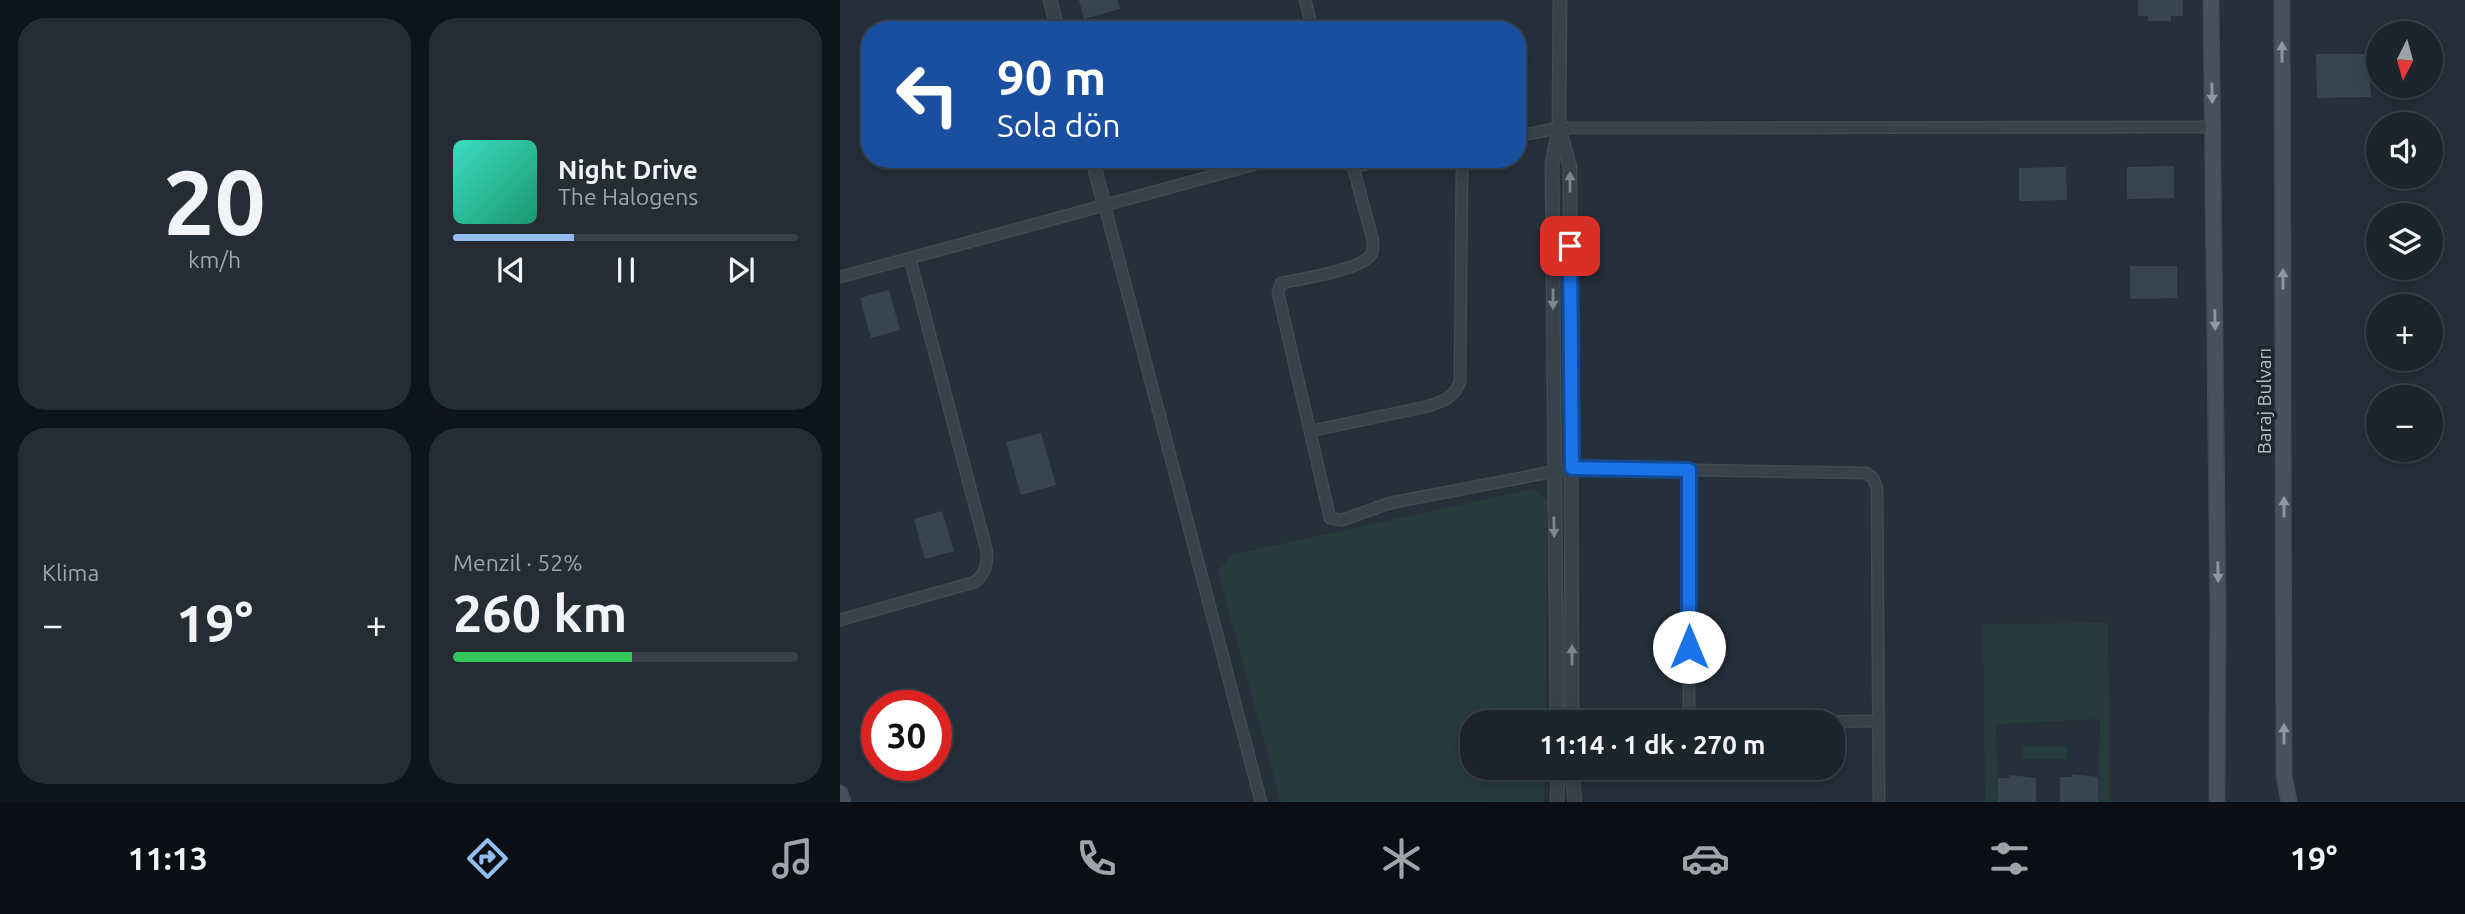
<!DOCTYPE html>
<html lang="tr">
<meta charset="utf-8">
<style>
:root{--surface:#1c242c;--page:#252c34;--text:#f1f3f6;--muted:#a0a4a9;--line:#3a4148;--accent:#92beee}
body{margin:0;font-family:Ubuntu,sans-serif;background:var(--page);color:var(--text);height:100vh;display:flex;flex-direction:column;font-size:26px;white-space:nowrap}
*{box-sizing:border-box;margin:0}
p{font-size:23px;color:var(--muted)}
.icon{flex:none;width:38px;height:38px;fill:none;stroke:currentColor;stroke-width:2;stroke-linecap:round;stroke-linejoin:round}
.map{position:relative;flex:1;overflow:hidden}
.side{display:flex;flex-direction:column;gap:18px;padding:18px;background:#0f1418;width:840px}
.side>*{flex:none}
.hud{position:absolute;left:21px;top:21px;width:665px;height:147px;border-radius:28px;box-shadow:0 4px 18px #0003,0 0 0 2px var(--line);background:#1a4fa0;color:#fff;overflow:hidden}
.needle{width:46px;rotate:186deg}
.buttons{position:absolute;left:1526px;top:21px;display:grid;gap:14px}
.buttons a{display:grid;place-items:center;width:77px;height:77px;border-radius:50%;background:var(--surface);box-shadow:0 4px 18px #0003,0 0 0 2px var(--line);font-size:35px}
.speed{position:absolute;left:21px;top:690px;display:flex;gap:14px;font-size:35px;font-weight:700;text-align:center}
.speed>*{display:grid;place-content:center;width:91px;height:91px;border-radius:50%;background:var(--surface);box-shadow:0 4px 18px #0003,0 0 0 2px var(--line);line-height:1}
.speed .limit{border:10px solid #d22;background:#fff;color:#111}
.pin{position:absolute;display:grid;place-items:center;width:60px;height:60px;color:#fff;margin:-30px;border-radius:14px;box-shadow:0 4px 10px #0006}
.me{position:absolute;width:77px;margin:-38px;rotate:0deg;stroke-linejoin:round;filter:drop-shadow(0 0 5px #0008)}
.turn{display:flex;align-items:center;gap:24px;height:147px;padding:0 21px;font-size:32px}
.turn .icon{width:91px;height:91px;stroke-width:2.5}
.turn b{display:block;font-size:49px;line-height:60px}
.big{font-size:52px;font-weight:600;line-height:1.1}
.side .widget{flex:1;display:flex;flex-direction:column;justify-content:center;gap:10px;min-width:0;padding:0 24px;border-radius:28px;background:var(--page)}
.side .dial{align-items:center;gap:0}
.dial b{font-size:91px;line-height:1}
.song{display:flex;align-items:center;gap:21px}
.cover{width:84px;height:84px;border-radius:10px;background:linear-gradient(135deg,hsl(170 70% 55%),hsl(160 70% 35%))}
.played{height:7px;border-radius:4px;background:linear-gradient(90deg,var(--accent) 35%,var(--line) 35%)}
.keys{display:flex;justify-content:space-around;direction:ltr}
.heat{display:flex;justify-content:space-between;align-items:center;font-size:38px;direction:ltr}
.charge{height:10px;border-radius:5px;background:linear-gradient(90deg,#34c759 52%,var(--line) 0)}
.side .tiles{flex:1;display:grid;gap:18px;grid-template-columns:repeat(2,1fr)}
.trip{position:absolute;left:620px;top:710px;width:385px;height:70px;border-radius:28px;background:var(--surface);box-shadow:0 4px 18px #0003,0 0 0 2px var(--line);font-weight:600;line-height:70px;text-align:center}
.dock{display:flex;height:112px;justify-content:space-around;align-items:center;background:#0b0e12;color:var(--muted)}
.dock .icon{width:49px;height:49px}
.dock .on{color:var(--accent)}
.dock b{font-size:32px;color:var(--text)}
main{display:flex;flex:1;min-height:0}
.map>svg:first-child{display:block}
.green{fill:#283b3c}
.building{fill:#384550}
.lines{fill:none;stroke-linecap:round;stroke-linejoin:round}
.minor-casing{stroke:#424b54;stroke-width:13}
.tertiary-casing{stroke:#424b54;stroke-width:15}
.secondary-casing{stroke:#424b54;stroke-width:17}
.minor{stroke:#39424b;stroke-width:10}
.tertiary{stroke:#39424b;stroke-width:12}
.secondary{stroke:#48525e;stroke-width:14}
.oneway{fill:#8f98a2}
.oneway2{fill:#7d868f}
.route-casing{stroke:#114b97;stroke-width:18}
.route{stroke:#1a73e8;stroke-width:12}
.labels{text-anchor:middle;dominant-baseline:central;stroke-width:7;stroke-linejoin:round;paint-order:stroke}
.street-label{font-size:19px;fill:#b5bdc6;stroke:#1e2730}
</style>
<main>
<section class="side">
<div class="tiles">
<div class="widget dial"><b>20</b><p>km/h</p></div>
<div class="widget">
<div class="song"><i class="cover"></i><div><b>Night Drive</b><p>The Halogens</p></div></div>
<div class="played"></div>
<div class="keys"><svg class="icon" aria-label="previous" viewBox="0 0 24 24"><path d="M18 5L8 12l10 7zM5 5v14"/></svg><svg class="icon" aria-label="pause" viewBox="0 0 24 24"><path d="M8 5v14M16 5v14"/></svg><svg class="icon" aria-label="next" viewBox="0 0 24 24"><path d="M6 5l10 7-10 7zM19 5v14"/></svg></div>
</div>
<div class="widget"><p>Klima</p>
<div class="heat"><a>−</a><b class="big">19°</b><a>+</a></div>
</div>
<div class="widget"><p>Menzil · 52%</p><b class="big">260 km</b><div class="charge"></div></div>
</div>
</section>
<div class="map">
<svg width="1625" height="802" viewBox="0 0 1625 802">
<rect width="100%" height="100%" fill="#26303b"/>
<!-- green -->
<g class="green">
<path d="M 693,489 L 707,499 L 706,723 L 632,723 L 632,768 L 706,768 L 704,802 L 441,802 L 378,572 L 391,555 Z"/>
<path d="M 1268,623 L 1270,802 L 1258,802 L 1260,719 L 1156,724 L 1158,802 L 1145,802 L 1143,624 Z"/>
<rect x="1182" y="746" width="45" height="13"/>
</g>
<!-- building -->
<g class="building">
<path d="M 239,0 L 278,0 L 280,9 L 244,19 Z"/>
<path d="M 1298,0 L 1343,0 L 1343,16 L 1331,16 L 1331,21 L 1308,21 L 1308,16 L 1298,16 Z"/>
<path d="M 1476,54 L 1529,54 L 1531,97 L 1477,98 Z"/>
<path d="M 1334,166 L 1334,198 L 1287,199 L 1287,167 Z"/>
<path d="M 1226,167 L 1227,200 L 1179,201 L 1179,168 Z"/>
<path d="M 1290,266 L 1337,266 L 1337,298 L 1290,299 Z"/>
<path d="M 49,290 L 60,330 L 31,338 L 20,298 Z"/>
<path d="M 201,433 L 216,485 L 181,495 L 166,442 Z"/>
<path d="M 102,511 L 114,551 L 85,559 L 74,519 Z"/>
<path d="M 947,768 L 984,768 L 981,780 L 946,772 Z"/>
<path d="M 1232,774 L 1258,777 L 1258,802 L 1220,802 L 1220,777 L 1232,777 Z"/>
<path d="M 1169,775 L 1196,778 L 1196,802 L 1158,802 L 1158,778 L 1169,778 Z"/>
</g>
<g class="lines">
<defs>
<g id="minor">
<path d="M 465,0 L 473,30"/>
<path d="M 677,136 L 719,128 L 1373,127"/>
<path d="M 511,159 L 533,241 C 533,245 533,249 532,253 C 524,270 460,279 441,283 L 438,293 L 490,518 L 502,520 L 550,503 L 732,468 L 1026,473 L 1033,478 L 1037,488 L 1039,802"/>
<path d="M 513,167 L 553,159"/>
<path d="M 265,207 L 421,802"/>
<path d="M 0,277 L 435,159"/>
<path d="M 471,431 L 589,406 C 604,401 615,397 620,381 L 622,159"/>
<path d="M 0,620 L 135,582 C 146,572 147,566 147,552 L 70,259"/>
<path d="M 849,723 L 849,470"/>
<path d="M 884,723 L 1038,721"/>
</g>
<g id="tertiary">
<path d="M 210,0 L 218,30"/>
<path d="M 719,128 L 720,0"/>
<path d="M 252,159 L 265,207"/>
<path d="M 717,723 L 712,164 L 719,128 L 730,167 L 732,723"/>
<path d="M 731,768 L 735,802"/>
<path d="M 717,802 L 718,768"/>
</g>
<g id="secondary">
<path d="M 1371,0 L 1378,608 L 1377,802"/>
<path d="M 1442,0 L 1444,775 L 1449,802"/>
<path d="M 0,793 L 3,802"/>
</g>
</defs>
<!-- minor casing -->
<use href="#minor" class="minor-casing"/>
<!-- tertiary casing -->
<use href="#tertiary" class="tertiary-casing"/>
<!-- secondary casing -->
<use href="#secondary" class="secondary-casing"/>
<!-- minor -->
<use href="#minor" class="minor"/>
<!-- tertiary -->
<use href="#tertiary" class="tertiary"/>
<!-- secondary -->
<use href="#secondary" class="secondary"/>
</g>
<!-- one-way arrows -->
<defs><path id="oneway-solid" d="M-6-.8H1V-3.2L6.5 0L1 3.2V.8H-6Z" transform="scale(1.75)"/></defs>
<g class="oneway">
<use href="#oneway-solid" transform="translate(1442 52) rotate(-90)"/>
<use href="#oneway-solid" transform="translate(1372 93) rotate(89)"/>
<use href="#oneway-solid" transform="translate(1443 279) rotate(-90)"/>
<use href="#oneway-solid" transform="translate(1375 320) rotate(89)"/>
<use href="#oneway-solid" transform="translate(1444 507) rotate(-90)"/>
<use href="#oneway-solid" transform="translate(1378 572) rotate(89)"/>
<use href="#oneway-solid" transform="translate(1444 734) rotate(-90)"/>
</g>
<g class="oneway2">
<use href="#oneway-solid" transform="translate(730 182) rotate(-90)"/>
<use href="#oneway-solid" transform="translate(713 299) rotate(90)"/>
<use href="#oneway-solid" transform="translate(714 527) rotate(89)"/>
<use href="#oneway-solid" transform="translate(732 655) rotate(-90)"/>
</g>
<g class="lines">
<defs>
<path id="route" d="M 730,246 L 732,468 L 849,470 L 849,647"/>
</defs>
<!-- route casing -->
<use href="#route" class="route-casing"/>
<!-- route -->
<use href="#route" class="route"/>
</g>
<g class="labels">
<!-- street labels -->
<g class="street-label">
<text transform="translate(1424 401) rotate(-90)">Baraj Bulvarı</text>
</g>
</g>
</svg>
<div class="buttons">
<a><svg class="needle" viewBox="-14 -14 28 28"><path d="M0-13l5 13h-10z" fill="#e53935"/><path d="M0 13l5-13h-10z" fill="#a0a4a9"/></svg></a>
<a><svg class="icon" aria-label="sound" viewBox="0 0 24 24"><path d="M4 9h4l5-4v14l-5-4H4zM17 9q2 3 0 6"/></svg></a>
<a><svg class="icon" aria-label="layers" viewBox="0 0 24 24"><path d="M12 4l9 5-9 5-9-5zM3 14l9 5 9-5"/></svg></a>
<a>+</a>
<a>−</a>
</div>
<div class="speed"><div class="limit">30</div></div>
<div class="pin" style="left:730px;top:246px;background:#d93025"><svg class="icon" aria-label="arrive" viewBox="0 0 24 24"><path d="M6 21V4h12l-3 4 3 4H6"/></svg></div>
<svg class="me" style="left:849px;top:647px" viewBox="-20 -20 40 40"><circle r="19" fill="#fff"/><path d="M0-13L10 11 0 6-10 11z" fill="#1a73e8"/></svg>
<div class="trip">11:14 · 1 dk · 270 m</div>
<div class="hud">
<div class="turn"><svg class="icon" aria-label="left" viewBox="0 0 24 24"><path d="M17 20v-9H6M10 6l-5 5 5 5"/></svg><div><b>90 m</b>Sola dön</div></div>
</div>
</div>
</main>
<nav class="dock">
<b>11:13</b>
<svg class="icon on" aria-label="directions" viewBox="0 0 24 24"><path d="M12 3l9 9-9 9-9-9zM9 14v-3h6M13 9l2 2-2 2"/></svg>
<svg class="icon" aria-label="music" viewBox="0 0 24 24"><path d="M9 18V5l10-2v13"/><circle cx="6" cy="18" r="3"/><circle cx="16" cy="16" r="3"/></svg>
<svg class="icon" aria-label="phone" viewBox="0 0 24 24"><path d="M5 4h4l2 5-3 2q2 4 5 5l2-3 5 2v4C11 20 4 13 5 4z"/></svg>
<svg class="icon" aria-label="climate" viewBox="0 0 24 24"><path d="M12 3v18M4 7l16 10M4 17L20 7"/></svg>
<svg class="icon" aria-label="car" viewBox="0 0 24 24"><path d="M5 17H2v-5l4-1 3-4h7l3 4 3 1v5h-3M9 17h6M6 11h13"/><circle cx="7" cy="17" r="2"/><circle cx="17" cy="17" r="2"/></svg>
<svg class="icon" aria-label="filters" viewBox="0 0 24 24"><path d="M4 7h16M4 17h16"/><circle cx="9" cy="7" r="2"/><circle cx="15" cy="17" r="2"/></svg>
<b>19°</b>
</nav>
